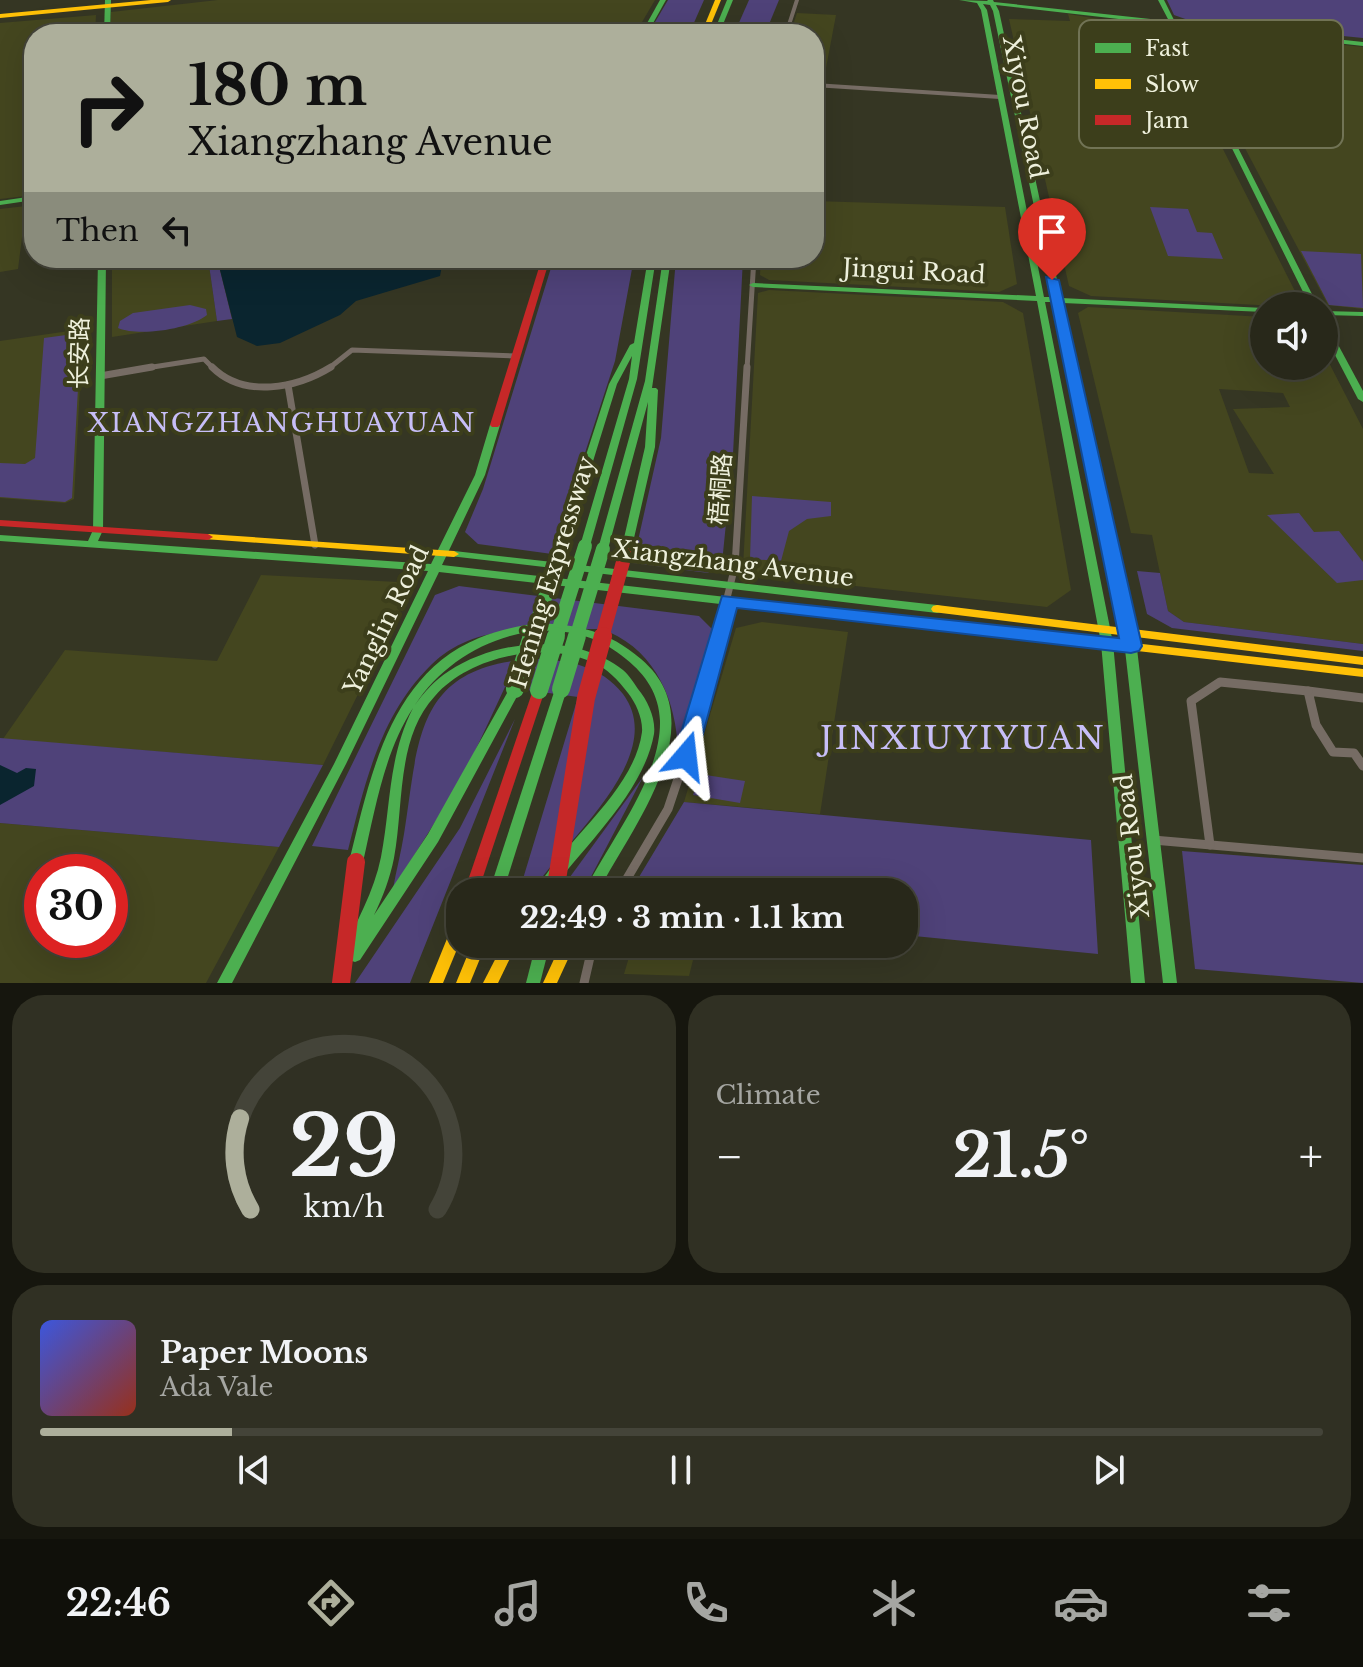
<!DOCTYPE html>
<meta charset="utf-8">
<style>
:root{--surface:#28281a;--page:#303023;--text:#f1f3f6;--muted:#a5a6a2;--line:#444439;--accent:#adaf9b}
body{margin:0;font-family:"Libre Baskerville","Noto Sans SC",serif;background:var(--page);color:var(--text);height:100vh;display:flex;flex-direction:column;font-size:30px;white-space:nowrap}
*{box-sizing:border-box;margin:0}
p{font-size:26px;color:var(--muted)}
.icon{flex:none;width:44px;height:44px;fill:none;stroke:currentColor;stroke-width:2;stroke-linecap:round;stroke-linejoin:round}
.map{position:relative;height:983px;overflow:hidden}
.side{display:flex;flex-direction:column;gap:12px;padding:12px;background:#16160e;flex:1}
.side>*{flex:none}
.banner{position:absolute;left:24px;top:24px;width:800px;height:244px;border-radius:32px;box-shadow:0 8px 32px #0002,0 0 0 2px var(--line);background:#adaf9b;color:#111;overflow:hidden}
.tools{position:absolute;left:1250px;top:292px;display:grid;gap:16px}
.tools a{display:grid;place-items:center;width:88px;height:88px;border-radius:50%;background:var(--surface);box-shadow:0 8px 32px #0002,0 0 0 2px var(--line);font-size:40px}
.speed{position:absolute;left:24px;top:854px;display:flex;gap:16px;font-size:40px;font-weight:700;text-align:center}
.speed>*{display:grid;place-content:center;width:104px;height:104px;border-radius:50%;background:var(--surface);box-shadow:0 8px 32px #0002,0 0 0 2px var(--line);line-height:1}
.speed .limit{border:12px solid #d22;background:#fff;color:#111}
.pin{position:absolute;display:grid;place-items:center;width:68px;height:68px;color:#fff;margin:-82px -34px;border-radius:50% 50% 50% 0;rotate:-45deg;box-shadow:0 0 8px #0007}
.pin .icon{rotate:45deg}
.me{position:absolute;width:88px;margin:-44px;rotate:17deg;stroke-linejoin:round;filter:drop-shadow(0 0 6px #0008)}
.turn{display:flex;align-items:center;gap:28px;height:168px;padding:0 32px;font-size:36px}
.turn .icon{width:104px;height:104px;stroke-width:2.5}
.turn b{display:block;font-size:56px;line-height:68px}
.then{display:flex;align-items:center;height:76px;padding:0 32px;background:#0003;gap:16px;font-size:30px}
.big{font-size:60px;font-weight:700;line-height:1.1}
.side .widget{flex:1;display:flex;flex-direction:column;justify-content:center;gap:12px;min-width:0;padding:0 28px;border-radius:32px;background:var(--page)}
.side .dial{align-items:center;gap:0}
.dial svg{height:208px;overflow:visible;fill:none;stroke:var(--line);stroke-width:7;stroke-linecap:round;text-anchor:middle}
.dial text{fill:var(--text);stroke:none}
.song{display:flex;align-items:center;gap:24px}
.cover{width:96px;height:96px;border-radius:12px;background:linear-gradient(135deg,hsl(230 70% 55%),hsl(10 70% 35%))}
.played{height:8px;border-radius:4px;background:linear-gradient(90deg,var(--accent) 15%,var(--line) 15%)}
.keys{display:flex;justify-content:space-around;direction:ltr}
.heat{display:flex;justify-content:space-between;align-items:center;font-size:44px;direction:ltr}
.side .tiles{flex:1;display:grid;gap:12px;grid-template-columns:1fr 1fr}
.widget:last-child{grid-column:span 2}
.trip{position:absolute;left:446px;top:878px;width:472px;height:80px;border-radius:32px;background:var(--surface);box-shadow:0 8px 32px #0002,0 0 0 2px var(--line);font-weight:700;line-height:80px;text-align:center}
.tabs{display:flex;height:128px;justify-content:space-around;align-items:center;background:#10100a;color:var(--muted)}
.tabs .icon{width:56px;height:56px}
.tabs .selected{color:var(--accent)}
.tabs b{font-size:36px;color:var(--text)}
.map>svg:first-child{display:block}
.built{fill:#44461f;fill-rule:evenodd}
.green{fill:#4f4279}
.water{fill:#0a252f}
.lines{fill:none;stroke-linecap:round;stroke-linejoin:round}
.street-far3{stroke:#766c64;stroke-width:4}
.street-far2{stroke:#766c64;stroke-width:5}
.street-far1{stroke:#766c64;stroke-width:7}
.street{stroke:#766c64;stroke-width:9}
.fast{fill:#4caf50;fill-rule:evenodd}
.slow{fill:#ffc107;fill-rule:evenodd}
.jam{fill:#c62828;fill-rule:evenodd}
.fast-bridge-far1{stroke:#4caf50;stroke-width:14}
.fast-bridge{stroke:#4caf50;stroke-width:18}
.jam-bridge-far1{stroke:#c62828;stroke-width:14}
.jam-bridge{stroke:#c62828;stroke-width:18}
.route{fill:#1a73e8;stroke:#114b97;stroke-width:2}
.labels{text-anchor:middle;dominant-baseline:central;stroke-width:8;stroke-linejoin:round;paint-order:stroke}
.street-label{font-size:24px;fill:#eef0dc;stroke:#3c3e1b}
.neighbourhood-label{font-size:26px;letter-spacing:2px;fill:#c7bef7;stroke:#3c3e1b}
.near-neighbourhood-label{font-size:32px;letter-spacing:2px;fill:#c7bef7;stroke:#3c3e1b}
.key{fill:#3c3e1b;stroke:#717355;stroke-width:2}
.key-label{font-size:22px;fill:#eef0dc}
</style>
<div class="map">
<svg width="1363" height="983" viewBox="0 0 1363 983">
<rect width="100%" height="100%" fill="#353623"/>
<!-- built -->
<g class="built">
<path d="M 218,0 L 655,0 L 635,34 L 110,34 L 111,12 Z"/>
<path d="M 797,13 L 836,15 L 823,84 L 814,83 L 814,34 L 790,34 Z"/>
<path d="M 1068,14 L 1162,29 L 1301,303 L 1278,306 L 1091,296 L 1069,286 L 1009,19 L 1070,21 Z"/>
<path d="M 96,15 L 95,34 L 34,34 L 34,195 L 0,199 L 0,23 Z"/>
<path d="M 1190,29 L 1363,47 L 1363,309 L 1328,305 L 1183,31 Z"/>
<path d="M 814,201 L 1005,207 L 1017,284 L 999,292 L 769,280 L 760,275 L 761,258 L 814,258 Z"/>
<path d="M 26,206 L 18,269 L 0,272 L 0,209 Z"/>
<path d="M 208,258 L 217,321 L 112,337 L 112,259 Z"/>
<path d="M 769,290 L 1003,302 L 1023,313 L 1071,590 L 1047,607 L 764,576 L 743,567 L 758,293 Z"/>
<path d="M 1088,307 L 1264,317 L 1264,366 L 1324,366 L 1324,353 L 1363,429 L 1363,644 L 1184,622 L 1168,611 L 1152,535 L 1131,533 L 1078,313 ZM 1219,389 L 1283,393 L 1290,407 L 1233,409 L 1274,474 L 1249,473 Z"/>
<path d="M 83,329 L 74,499 L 65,503 L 0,498 L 0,341 Z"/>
<path d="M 261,575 L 398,582 L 409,591 L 323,765 L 3,739 L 65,650 L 217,661 Z"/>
<path d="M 762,622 L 848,632 L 820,814 L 684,802 L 736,628 Z"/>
<path d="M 0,823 L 279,847 L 206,983 L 0,983 ZM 42,872 L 110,872 L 110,940 L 42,940 Z"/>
<path d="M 633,944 L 697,944 L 689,976 L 624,974 Z"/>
</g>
<!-- green -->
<g class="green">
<path d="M 668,0 L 704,0 L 689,34 L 648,34 Z"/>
<path d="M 749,0 L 779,0 L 765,34 L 734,34 Z"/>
<path d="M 1167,0 L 1363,0 L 1363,38 L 1191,21 L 1174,15 Z"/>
<path d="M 1150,207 L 1188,209 L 1197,232 L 1212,233 L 1223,259 L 1168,256 Z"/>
<path d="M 1301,251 L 1361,254 L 1363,308 L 1329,305 Z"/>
<path d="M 208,258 L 217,258 L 232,319 L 217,321 Z"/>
<path d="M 554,258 L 634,258 L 615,361 L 552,554 L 478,544 L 465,532 L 483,489 Z"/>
<path d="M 676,258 L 743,258 L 733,454 L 722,563 L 708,573 L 633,563 L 661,438 Z"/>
<path d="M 190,305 L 206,309 L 207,315 C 190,329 139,337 118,328 L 120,321 L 133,313 Z"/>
<path d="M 81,333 L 72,498 L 65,502 L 0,497 L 0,463 L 25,464 L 35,458 L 44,338 Z"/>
<path d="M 752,496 L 831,502 L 831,516 L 807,519 L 789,531 L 781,561 L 750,559 Z"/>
<path d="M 1299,513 L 1314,532 L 1339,531 L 1363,562 L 1363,580 L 1337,583 L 1267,515 Z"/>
<path d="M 1137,571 L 1160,573 L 1168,611 L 1184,622 L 1363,644 L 1363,651 L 1172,628 L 1147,614 Z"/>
<path d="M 459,586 L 699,616 L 712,629 L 678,750 C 676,702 657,653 609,632 C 600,627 584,630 573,629 C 524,627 468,628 431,665 C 380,715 365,783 348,850 L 312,846 L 435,595 Z"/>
<path d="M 535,659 C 569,660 601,666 623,694 C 670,757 563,841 532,892 L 519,892 L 578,697 L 505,687 L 462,779 L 393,889 C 396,871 401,853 404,834 C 419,741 414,665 535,659 Z"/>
<path d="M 515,719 L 410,983 L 355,983 L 460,828 Z"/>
<path d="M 0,738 L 323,765 L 279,847 L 0,823 Z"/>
<path d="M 699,774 L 745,781 L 740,803 L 693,795 Z"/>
<path d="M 643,777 L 583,892 L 559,892 Z"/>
<path d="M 684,802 L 1091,840 L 1098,954 L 904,935 L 904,892 L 630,892 Z"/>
<path d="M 1182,851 L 1363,865 L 1363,983 L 1195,969 Z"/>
</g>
<!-- water -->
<g class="water">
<path d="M 217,258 L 443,258 L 443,260 L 440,276 L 356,301 L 340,315 L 280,343 L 257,346 L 237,337 Z"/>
<path d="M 0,765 L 17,773 L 26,768 L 36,769 L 34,786 L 0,805 Z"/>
</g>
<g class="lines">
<!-- street-far3 -->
<g class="street-far3">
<path d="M 786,34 L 797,0"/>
<path d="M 814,85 L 1000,97"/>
</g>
<!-- street-far2 -->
<g class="street-far2">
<path d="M 140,369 L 204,359 L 214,369"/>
<path d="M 328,369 L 352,350 L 517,356"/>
<path d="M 747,369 L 754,258"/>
</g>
<!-- street-far1 -->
<g class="street-far1">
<path d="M 212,367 C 244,399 297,388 331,367"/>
<path d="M 100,376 L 152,367"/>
<path d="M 288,385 L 315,545"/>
<path d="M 717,638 L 735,566 L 747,367"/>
</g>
<!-- street -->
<g class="street">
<path d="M 1363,698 L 1308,691 L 1316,725 L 1333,752 L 1354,753 L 1363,766"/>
<path d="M 1153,840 L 1363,858"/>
<path d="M 1210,845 L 1191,701 L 1220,682 L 1308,691"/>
<path d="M 619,892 L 668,809 L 694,731 L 718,636"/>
<path d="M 584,983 L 593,944"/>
</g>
<!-- fast -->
<g class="fast">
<path d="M 105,0 L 111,0 L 110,34 L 104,34 Z"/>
<path d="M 660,0 L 666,0 L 647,34 L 641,34 Z"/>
<path d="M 727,0 L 733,0 L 719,34 L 713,34 Z"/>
<path d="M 959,0 L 988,1 L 987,0 L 993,0 L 994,2 L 1169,21 L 1158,0 L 1164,0 L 1175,22 L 1363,42 L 1363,46 L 1176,25 L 1318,306 L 1310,306 L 1171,25 L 996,5 L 999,11 L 1061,298 L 1264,308 L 1264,312 L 1063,303 L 1135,632 L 1177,983 L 1163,983 L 1123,632 L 1054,302 L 1045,302 L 1113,643 L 1145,983 L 1131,983 L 1101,643 L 1037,301 L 753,287 L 749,285 L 753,283 L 1036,296 L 981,10 L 977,3 ZM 983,4 L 990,5 L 993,11 L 1053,297 L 1044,297 L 987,10 Z"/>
<path d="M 34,196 L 34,200 L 0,205 L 0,201 Z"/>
<path d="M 98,258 L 106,258 L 103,530 L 98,541 L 431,564 L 475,475 L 490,425 L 495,422 L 500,425 L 485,475 L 442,565 L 1037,632 L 1041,633 L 1043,636 L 1041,639 L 1037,640 L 439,572 L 346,764 L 232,983 L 217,983 L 334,764 L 428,571 L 0,541 L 0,535 L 88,541 L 93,530 Z"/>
<path d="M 648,258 L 656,258 L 637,379 L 590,546 L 585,549 L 580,546 L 629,379 L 632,356 L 617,384 L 567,545 L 566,547 L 558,547 L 557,545 L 609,384 L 630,345 L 634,343 Z"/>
<path d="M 663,258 L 671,258 L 652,388 L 656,388 L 658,390 L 655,447 L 631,551 L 630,553 L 622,553 L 621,551 L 645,447 L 648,402 L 608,549 L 603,552 L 598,549 L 645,381 Z"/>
<path d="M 1324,311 L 1363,312 L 1363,316 L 1324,315 Z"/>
<path d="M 1324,323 L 1328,326 L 1363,391 L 1363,402 L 1358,399 L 1324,334 Z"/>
<path d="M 454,551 L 937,605 L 941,606 L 943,609 L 941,612 L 937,613 L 450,556 L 449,554 L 450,552 Z"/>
<path d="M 538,623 C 580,625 608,631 641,659 C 717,723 631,828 598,892 L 584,892 C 609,842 661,778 660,721 C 659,694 646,675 626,659 C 560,602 458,638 415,705 C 424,692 435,680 449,671 C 498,639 575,632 623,670 C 629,675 634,683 638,689 C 648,701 656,719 654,734 C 644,792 584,846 550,892 L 535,892 C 563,841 634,792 642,732 C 643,719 636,703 628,693 C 618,680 607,668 592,662 C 544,641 470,656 435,696 C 396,738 404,805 394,858 C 390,878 383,897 374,915 L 428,834 L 511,686 L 519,686 L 521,689 L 438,842 L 360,960 L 355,962 L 343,958 L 341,954 C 356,923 374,892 381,857 C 391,805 388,757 413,708 C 384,753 375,810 363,862 L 361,866 L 356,868 L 351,866 L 349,862 C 370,778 389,675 479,638 C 498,630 518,626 538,623 Z"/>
<path d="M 561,685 L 565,686 L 567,689 L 503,892 L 489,892 L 555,689 L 557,686 Z"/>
<path d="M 536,944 L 550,944 L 540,983 L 526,983 Z"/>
</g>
<!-- slow -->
<g class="slow">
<path d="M 151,0 L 171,0 L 168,2 L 0,18 L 0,14 Z"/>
<path d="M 715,0 L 721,0 L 707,34 L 701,34 Z"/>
<path d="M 208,534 L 454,551 L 459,554 L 454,557 L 204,539 L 203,537 L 204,535 Z"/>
<path d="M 937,605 L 1363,657 L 1363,665 L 933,612 L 931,609 L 933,606 Z"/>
<path d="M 1037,632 L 1363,669 L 1363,677 L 1033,639 L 1031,636 L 1033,633 Z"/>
<path d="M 460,918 L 460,942 L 443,983 L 429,983 L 453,924 L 455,920 Z"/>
<path d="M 472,944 L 486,944 L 470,983 L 456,983 Z"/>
<path d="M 503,944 L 517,944 L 498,983 L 483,983 Z"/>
<path d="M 561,944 L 575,944 L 557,983 L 543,983 Z"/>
</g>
<!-- jam -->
<g class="jam">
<path d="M 542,258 L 550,258 L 500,425 L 498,427 L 492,427 L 490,425 Z"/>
<path d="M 0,520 L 208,534 L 213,537 L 208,540 L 0,526 Z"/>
<path d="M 539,686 L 543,687 L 545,690 L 478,892 L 464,892 L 533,690 L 535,687 Z"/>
</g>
<!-- fast-bridge-far1 -->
<g class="fast-bridge-far1">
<path d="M 532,638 L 562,545"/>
<path d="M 556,638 L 585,546"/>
<path d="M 576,638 L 603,549"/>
</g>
<!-- fast-bridge -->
<g class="fast-bridge">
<path d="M 515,689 L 532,636"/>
<path d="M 561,689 L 577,636"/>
<path d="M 539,690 L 556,636"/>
</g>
<!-- jam-bridge-far1 -->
<path class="jam-bridge-far1" d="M 602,638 L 626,551"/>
<!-- jam-bridge -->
<g class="jam-bridge">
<path d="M 555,892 L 586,698 L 603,636"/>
<path d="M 341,983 L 356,862"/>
</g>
</g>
<!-- route -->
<path class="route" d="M 1046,277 L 1059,280 L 1142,646 L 1139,651 L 1131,653 L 737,608 L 697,756 L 694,762 L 678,762 L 674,756 L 722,596 L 1119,638 Z"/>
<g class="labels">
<!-- street labels -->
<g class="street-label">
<text transform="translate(1025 107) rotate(79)">Xiyou Road</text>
<text transform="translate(914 271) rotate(3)">Jingui Road</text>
<text transform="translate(79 353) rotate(-89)">长安路</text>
<text transform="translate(720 489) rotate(-86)">梧桐路</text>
<text transform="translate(733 563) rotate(7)">Xiangzhang Avenue</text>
<text transform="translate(552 572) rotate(-73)">Hening Expressway</text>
<text transform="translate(386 620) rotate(-64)">Yanglin Road</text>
<text transform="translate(1132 846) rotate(-97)">Xiyou Road</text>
</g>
<!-- neighbourhood labels -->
<g class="neighbourhood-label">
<text x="282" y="423">XIANGZHANGHUAYUAN</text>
</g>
<!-- near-neighbourhood labels -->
<g class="near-neighbourhood-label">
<text x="963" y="738">JINXIUYIYUAN</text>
</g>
</g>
<!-- legend -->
<rect x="1079" y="20" width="264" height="128" rx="12" class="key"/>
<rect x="1095" y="43" width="36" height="10" fill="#4caf50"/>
<rect x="1095" y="79" width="36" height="10" fill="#ffc107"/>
<rect x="1095" y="115" width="36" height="10" fill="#c62828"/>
<g class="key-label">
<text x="1145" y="56">Fast</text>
<text x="1145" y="92">Slow</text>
<text x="1145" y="128">Jam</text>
</g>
</svg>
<div class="tools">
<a><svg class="icon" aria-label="sound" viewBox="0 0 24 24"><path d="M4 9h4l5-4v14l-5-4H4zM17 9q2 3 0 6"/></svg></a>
</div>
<div class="speed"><div class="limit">30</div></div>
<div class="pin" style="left:1052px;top:280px;background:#d93025"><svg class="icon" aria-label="arrive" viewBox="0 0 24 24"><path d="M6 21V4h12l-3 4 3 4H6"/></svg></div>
<svg class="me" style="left:686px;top:756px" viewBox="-20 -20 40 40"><path d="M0-17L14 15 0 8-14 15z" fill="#1a73e8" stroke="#fff" stroke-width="4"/></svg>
<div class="trip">22:49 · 3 min · 1.1 km</div>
<div class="banner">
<div class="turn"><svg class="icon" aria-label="right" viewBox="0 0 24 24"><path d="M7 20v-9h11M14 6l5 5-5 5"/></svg><div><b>180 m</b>Xiangzhang Avenue</div></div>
<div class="then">Then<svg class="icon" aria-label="left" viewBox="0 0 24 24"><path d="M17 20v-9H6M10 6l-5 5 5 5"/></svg></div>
</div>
</div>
<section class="side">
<div class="tiles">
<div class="widget dial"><svg viewBox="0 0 100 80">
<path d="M14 69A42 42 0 1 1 86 69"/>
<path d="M14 69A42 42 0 0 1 10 34" stroke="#adaf9b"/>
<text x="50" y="56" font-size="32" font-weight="700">29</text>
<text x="50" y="72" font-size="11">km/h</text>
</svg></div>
<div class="widget"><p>Climate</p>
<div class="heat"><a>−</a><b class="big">21.5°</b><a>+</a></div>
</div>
<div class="widget">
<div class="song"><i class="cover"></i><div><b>Paper Moons</b><p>Ada Vale</p></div></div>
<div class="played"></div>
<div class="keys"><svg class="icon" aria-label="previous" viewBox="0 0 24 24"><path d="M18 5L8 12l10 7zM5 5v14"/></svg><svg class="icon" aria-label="pause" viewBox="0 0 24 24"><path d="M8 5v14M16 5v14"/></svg><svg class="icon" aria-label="next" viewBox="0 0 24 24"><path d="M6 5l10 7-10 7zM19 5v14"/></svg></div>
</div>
</div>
</section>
<nav class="tabs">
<b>22:46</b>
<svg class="icon selected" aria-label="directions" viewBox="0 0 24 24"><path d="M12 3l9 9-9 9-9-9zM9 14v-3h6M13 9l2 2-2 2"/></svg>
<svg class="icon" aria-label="music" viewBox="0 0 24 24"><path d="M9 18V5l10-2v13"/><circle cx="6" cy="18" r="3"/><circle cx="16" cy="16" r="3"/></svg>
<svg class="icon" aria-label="phone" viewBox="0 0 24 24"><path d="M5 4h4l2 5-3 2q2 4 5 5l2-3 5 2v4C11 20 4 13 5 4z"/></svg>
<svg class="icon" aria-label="climate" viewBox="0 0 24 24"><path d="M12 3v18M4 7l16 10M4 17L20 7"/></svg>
<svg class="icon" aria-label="car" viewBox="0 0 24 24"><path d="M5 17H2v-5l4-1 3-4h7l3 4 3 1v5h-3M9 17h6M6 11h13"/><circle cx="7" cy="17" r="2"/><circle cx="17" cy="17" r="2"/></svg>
<svg class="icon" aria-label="filters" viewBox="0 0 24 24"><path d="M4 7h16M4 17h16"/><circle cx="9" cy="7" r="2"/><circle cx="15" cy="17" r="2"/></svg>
</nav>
